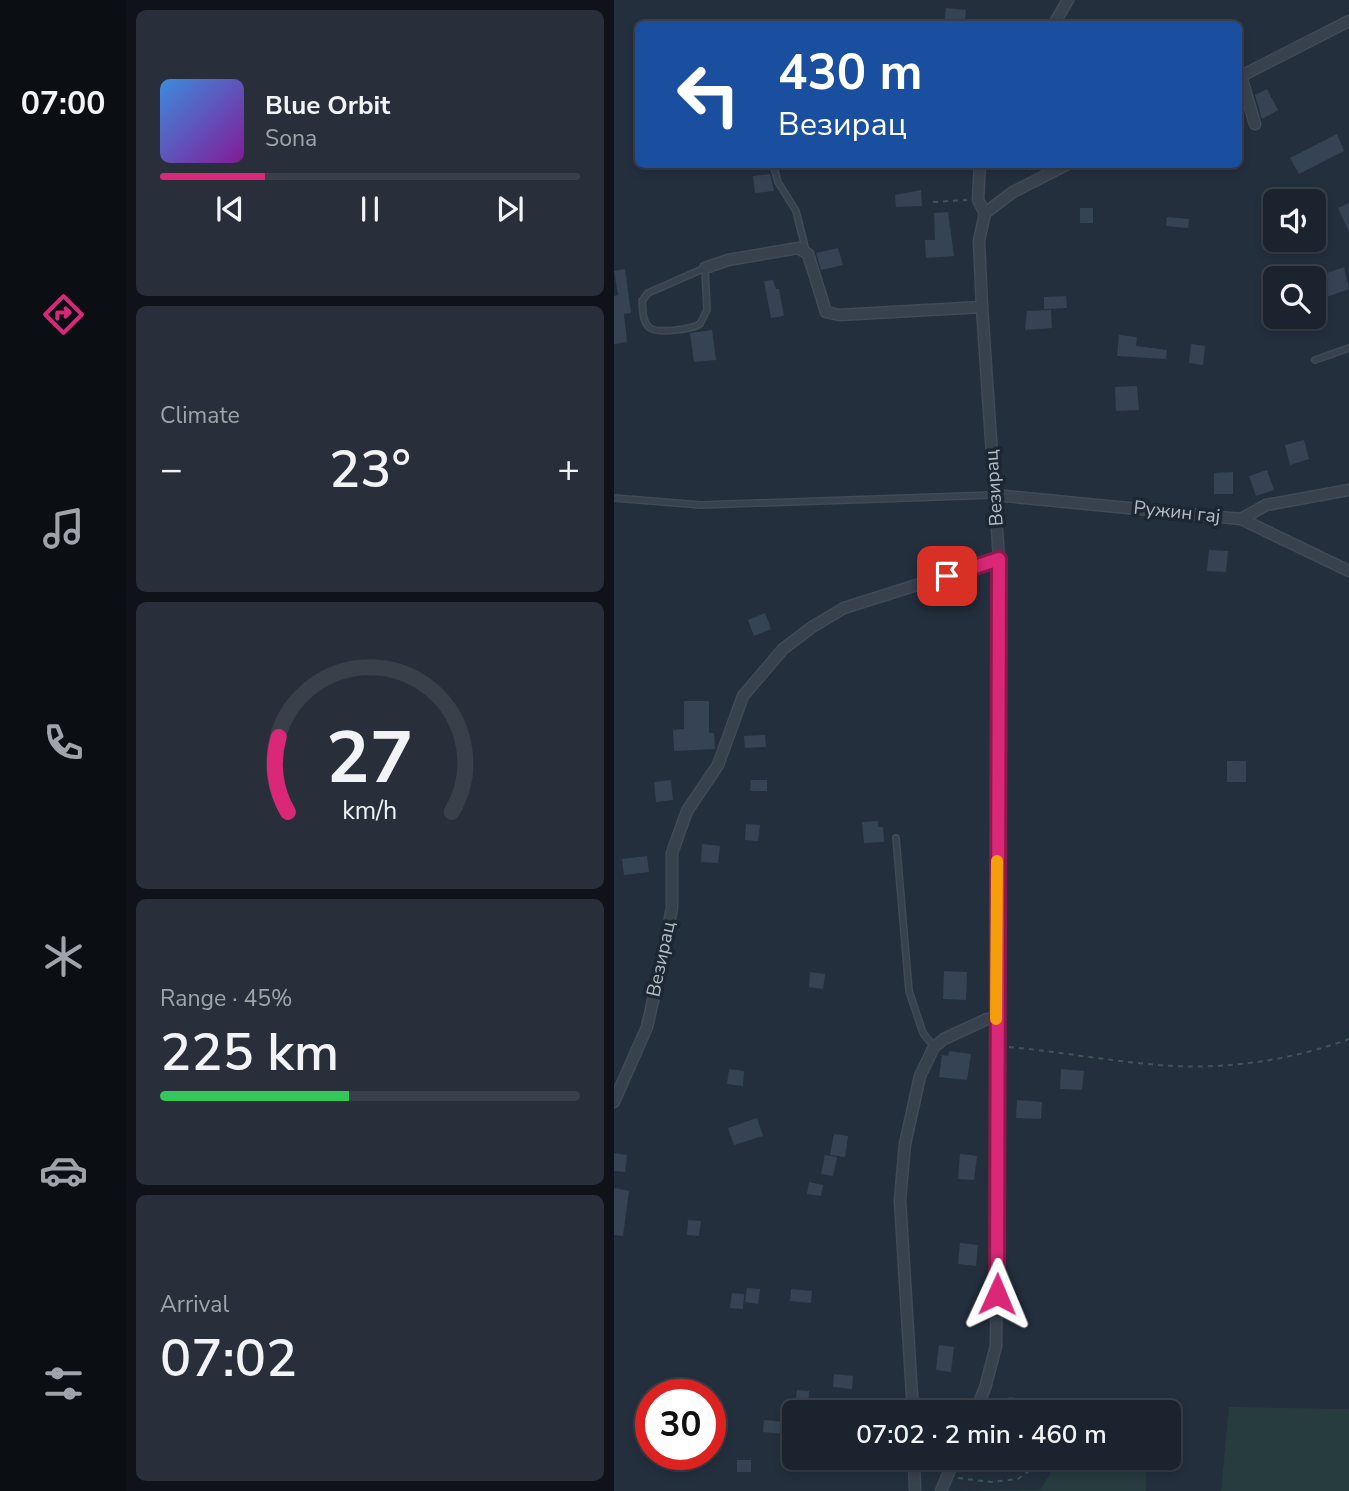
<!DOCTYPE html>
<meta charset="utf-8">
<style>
:root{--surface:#1b232e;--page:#282f3a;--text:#f1f3f6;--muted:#a0a4aa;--line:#39404a;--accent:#db2777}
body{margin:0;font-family:"Nunito Sans",sans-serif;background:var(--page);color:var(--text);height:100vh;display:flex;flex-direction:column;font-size:26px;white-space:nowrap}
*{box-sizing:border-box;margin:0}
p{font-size:23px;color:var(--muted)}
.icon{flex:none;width:38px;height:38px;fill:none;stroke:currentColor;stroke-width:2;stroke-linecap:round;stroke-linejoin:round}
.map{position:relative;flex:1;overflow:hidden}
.panel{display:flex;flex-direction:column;gap:10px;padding:10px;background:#0f1319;width:488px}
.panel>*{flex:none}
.hud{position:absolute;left:21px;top:21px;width:607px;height:147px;border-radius:10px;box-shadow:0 4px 10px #0003,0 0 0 2px var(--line);background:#1a4fa0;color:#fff;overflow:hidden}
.tools{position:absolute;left:649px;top:189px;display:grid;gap:14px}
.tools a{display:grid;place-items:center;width:63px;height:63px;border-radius:10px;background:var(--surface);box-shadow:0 4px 10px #0003,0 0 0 2px var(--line);font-size:35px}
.speed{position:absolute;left:21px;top:1379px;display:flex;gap:14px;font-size:35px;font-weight:700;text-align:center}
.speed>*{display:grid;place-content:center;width:91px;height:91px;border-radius:50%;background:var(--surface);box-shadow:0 4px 10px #0003,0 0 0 2px var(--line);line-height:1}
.speed .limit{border:10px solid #d22;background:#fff;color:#111}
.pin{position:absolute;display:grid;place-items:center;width:60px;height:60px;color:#fff;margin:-30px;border-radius:14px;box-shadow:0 4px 10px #0006}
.me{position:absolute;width:77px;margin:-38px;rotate:1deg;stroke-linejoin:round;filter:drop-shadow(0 0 5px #0008)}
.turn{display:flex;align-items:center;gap:24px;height:147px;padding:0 28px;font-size:32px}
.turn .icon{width:91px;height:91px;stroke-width:2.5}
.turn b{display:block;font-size:49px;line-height:60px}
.big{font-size:52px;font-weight:600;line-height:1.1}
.panel .widget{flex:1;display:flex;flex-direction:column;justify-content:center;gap:10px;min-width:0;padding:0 24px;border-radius:10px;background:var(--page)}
.panel .dial{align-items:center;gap:0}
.dial svg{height:182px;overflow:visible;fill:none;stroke:var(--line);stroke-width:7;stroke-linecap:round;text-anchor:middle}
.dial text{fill:var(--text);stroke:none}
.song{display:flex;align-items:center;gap:21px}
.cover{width:84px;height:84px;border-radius:10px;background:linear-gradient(135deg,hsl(210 70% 55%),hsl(290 70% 35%))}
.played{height:7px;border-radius:4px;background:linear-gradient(90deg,var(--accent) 25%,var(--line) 25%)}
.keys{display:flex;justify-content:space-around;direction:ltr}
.heat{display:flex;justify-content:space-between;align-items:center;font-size:38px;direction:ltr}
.charge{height:10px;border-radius:5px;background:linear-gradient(90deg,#34c759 45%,var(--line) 0)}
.trip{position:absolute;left:168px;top:1400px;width:399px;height:70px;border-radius:10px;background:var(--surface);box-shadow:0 4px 10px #0003,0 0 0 2px var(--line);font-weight:600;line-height:70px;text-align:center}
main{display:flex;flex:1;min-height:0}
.menu{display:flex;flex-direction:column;width:126px;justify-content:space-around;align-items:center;background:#0b0e12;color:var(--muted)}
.menu .icon{width:49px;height:49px}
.menu .on{color:var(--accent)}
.menu b{font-size:32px;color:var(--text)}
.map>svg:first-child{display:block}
.green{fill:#263c3f}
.building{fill:#364354}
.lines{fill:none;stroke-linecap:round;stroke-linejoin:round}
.lane-casing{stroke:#414a57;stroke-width:8}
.street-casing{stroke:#414a57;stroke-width:13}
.path{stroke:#3f5557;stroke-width:2;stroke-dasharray:5 5;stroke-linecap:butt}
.lane{stroke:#38414e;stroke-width:5}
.street{stroke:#38414e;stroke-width:10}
.route-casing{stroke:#8e194d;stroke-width:18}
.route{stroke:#db2777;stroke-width:12}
.slow{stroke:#f59e0b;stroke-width:12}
.labels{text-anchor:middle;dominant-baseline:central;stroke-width:7;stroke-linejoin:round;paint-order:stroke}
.street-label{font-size:19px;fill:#b4bcc9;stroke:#1d2633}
</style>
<main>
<nav class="menu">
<b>07:00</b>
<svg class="icon on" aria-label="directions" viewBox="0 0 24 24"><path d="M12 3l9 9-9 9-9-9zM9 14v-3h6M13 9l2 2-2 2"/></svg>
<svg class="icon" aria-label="music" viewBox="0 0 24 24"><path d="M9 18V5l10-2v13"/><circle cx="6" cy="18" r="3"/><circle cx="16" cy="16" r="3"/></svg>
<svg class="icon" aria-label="phone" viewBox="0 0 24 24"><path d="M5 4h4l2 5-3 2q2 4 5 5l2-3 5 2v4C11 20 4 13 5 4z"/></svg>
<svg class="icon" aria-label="climate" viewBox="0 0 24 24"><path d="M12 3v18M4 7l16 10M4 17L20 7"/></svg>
<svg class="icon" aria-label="car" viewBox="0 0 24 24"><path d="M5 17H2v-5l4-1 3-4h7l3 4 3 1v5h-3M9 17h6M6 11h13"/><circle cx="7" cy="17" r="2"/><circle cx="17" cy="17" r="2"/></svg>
<svg class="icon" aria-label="filters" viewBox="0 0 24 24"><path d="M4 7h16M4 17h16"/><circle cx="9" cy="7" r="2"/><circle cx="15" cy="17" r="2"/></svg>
</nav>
<section class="panel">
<div class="widget">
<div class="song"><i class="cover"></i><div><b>Blue Orbit</b><p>Sona</p></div></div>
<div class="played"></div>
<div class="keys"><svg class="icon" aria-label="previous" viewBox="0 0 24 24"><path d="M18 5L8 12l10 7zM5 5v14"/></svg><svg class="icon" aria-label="pause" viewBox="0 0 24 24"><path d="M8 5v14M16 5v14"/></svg><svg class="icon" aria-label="next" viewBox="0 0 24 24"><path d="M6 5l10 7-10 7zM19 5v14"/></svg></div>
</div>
<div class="widget"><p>Climate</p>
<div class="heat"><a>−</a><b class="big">23°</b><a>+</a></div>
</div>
<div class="widget dial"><svg viewBox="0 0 100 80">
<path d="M14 69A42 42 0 1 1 86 69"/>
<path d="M14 69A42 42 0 0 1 10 36" stroke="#db2777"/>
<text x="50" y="56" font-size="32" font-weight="700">27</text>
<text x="50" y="72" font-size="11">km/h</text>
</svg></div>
<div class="widget"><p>Range · 45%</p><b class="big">225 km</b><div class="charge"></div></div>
<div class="widget"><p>Arrival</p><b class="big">07:02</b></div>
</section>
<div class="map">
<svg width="735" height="1491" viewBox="0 0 735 1491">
<rect width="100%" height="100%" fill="#242f3e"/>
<!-- green -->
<g class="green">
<path d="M 615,1407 L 735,1409 L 735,1491 L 607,1491 Z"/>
<path d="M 446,1458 L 532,1458 L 532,1491 L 343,1491 L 426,1490 Z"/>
</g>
<!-- building -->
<g class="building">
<path d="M 332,8 L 352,10 L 351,24 L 330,24 Z"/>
<path d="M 653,89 L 664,110 L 648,119 L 641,95 Z"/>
<path d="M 723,134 L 730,151 L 685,174 L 676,158 Z"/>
<path d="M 156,174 L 160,191 L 141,193 L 139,176 Z"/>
<path d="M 307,190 L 308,206 L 282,207 L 281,195 Z"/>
<path d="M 735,203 L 735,232 L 724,208 Z"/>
<rect x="466" y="208" width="13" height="15"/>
<path d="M 334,212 L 340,256 L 312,258 L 311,240 L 321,240 L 320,213 Z"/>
<path d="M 553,217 L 575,219 L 574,228 L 552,226 Z"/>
<path d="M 224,248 L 229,265 L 207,270 L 202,253 Z"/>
<path d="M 730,267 L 735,289 L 710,298 L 702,277 Z"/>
<path d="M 11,269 L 17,313 L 10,314 L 13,342 L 0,344 L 0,296 L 4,295 L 0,271 Z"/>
<path d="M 159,280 L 162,289 L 165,289 L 170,316 L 157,318 L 150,281 Z"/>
<path d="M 452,296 L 453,308 L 430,309 L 430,297 Z"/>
<path d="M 437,310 L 438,328 L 411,330 L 413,311 Z"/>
<path d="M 98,330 L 102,360 L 80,362 L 76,333 Z"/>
<path d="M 505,335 L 523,337 L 522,346 L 553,350 L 552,359 L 503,356 Z"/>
<path d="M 577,344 L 591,346 L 589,365 L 575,363 Z"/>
<path d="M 523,386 L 525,410 L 502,411 L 501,387 Z"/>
<path d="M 690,440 L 695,459 L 676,465 L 671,445 Z"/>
<path d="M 653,470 L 660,490 L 642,496 L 635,476 Z"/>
<path d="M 619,472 L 619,494 L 600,494 L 600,473 Z"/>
<path d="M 595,550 L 614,551 L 612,572 L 593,571 Z"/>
<path d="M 151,613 L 157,629 L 140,636 L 134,620 Z"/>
<path d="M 70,701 L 95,701 L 95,733 L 100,733 L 101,749 L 60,751 L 59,730 L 70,729 Z"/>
<path d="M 151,735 L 152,747 L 131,748 L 130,736 Z"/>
<rect x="613" y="761" width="19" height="21"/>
<path d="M 57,780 L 59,800 L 42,802 L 40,782 Z"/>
<path d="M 137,780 L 153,780 L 153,791 L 136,791 Z"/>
<path d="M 264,821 L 264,827 L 269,827 L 270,842 L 250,843 L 248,822 Z"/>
<path d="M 132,824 L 146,825 L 144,841 L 131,840 Z"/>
<path d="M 88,844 L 106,846 L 104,863 L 87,862 Z"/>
<path d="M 33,856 L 35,872 L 10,875 L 8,859 Z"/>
<path d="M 330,971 L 353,972 L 352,1000 L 329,999 Z"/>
<path d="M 196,972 L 211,974 L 209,989 L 195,987 Z"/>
<path d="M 335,1051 L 357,1054 L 353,1080 L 325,1077 L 328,1055 L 334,1056 Z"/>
<path d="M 115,1069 L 130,1071 L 129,1086 L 113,1084 Z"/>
<path d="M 447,1069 L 470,1071 L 468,1090 L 446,1089 Z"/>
<path d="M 403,1100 L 428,1102 L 427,1119 L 402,1118 Z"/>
<path d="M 143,1118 L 149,1136 L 120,1145 L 114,1128 Z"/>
<path d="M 220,1134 L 234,1136 L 231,1157 L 216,1155 Z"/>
<path d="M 0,1153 L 13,1155 L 11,1172 L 0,1171 Z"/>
<path d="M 346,1154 L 363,1156 L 360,1180 L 344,1179 Z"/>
<path d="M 211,1155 L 223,1157 L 219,1176 L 207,1174 Z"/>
<path d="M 195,1182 L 209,1185 L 207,1196 L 193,1194 Z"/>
<path d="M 0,1188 L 15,1191 L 9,1236 L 0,1235 Z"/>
<path d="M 74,1220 L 87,1221 L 85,1236 L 73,1235 Z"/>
<path d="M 346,1243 L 364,1245 L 362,1266 L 344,1264 Z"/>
<path d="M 133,1288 L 146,1289 L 144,1304 L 131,1302 Z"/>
<path d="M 177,1289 L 198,1291 L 197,1303 L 176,1301 Z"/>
<path d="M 118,1293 L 130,1294 L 129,1309 L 116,1308 Z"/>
<path d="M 325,1345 L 340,1347 L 337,1372 L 322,1370 Z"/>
<path d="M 220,1374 L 239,1376 L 238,1389 L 219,1387 Z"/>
<path d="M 183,1390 L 195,1391 L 194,1406 L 181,1404 Z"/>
<path d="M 395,1397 L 410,1399 L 409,1409 L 393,1407 Z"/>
<path d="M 150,1420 L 171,1422 L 170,1434 L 149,1432 Z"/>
<rect x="123" y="1460" width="14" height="12"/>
</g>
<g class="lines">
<defs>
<g id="lane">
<path d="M 159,164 L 164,182 L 182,211 L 192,251"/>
<path d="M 91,268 L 93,310 L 86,324 C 78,329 45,334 36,328 C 28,322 29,309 28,301 L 34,293 Z"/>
<path d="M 701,360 L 735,348"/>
<path d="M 0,498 L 87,505 L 380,495"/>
<path d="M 282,838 L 295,991 L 309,1033 L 320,1047"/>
</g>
<g id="street">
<path d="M 440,24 L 454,0"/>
<path d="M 627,76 L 641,124"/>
<path d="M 625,77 L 735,21"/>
<path d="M 366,164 L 364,200 L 371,213"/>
<path d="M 91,268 L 114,260 L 184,248 L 194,254 L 212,312 L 225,315 L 368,307 L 385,559 L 384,1189 L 382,1346 L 371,1388 L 361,1412"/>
<path d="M 368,307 L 365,241 L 371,213 L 399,192 L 454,164"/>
<path d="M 380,495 L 627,519 L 735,571"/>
<path d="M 627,519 L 652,505 L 735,490"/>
<path d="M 0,1102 L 33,1027 L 43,983 L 58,908 L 58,853 L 73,811 L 104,765 L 129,696 L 169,649 L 198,627 L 230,608 L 385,559"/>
<path d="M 299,1412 L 286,1200 L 291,1144 L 306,1076 L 320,1047 L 330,1039 L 373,1019 L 382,1019"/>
<path d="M 300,1458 L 301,1491"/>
<path d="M 327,1491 L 341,1458"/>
</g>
</defs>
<!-- lane casing -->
<use href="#lane" class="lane-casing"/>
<!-- street casing -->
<use href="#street" class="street-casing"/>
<!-- path -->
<g class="path">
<path d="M 319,202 L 353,200"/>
<path d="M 395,1047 C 450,1052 505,1063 560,1066 C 618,1069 681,1059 735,1039"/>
<path d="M 344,1478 L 377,1482 L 404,1479 L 433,1458"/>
</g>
<!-- lane -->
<use href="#lane" class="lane"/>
<!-- street -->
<use href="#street" class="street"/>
</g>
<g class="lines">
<defs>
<path id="route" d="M 333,576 L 385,559 L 383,1294"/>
</defs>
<!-- route casing -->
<use href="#route" class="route-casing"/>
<!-- route -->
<use href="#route" class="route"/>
<!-- slow -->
<path class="slow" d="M 382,1019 L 383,861"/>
</g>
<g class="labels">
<!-- street labels -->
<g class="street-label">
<text transform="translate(380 488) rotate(-94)">Везирац</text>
<text transform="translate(563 512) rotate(6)">Ружин гај</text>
<text transform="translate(47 959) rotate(-78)">Везирац</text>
</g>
</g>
</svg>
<div class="tools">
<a><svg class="icon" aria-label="sound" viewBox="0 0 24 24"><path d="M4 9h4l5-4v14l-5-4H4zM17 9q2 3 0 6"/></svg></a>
<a><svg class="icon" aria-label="search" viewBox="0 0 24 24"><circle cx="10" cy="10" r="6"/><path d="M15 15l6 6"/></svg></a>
</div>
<div class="speed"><div class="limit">30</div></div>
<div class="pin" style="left:333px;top:576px;background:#d93025"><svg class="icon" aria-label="arrive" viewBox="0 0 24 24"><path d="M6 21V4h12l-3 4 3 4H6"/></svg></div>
<svg class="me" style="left:383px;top:1294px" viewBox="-20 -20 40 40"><path d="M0-17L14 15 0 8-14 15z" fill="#db2777" stroke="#fff" stroke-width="4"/></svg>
<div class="trip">07:02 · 2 min · 460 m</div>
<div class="hud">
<div class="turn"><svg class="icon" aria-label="left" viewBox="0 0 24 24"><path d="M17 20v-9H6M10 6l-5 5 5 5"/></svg><div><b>430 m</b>Везирац</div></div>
</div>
</div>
</main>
